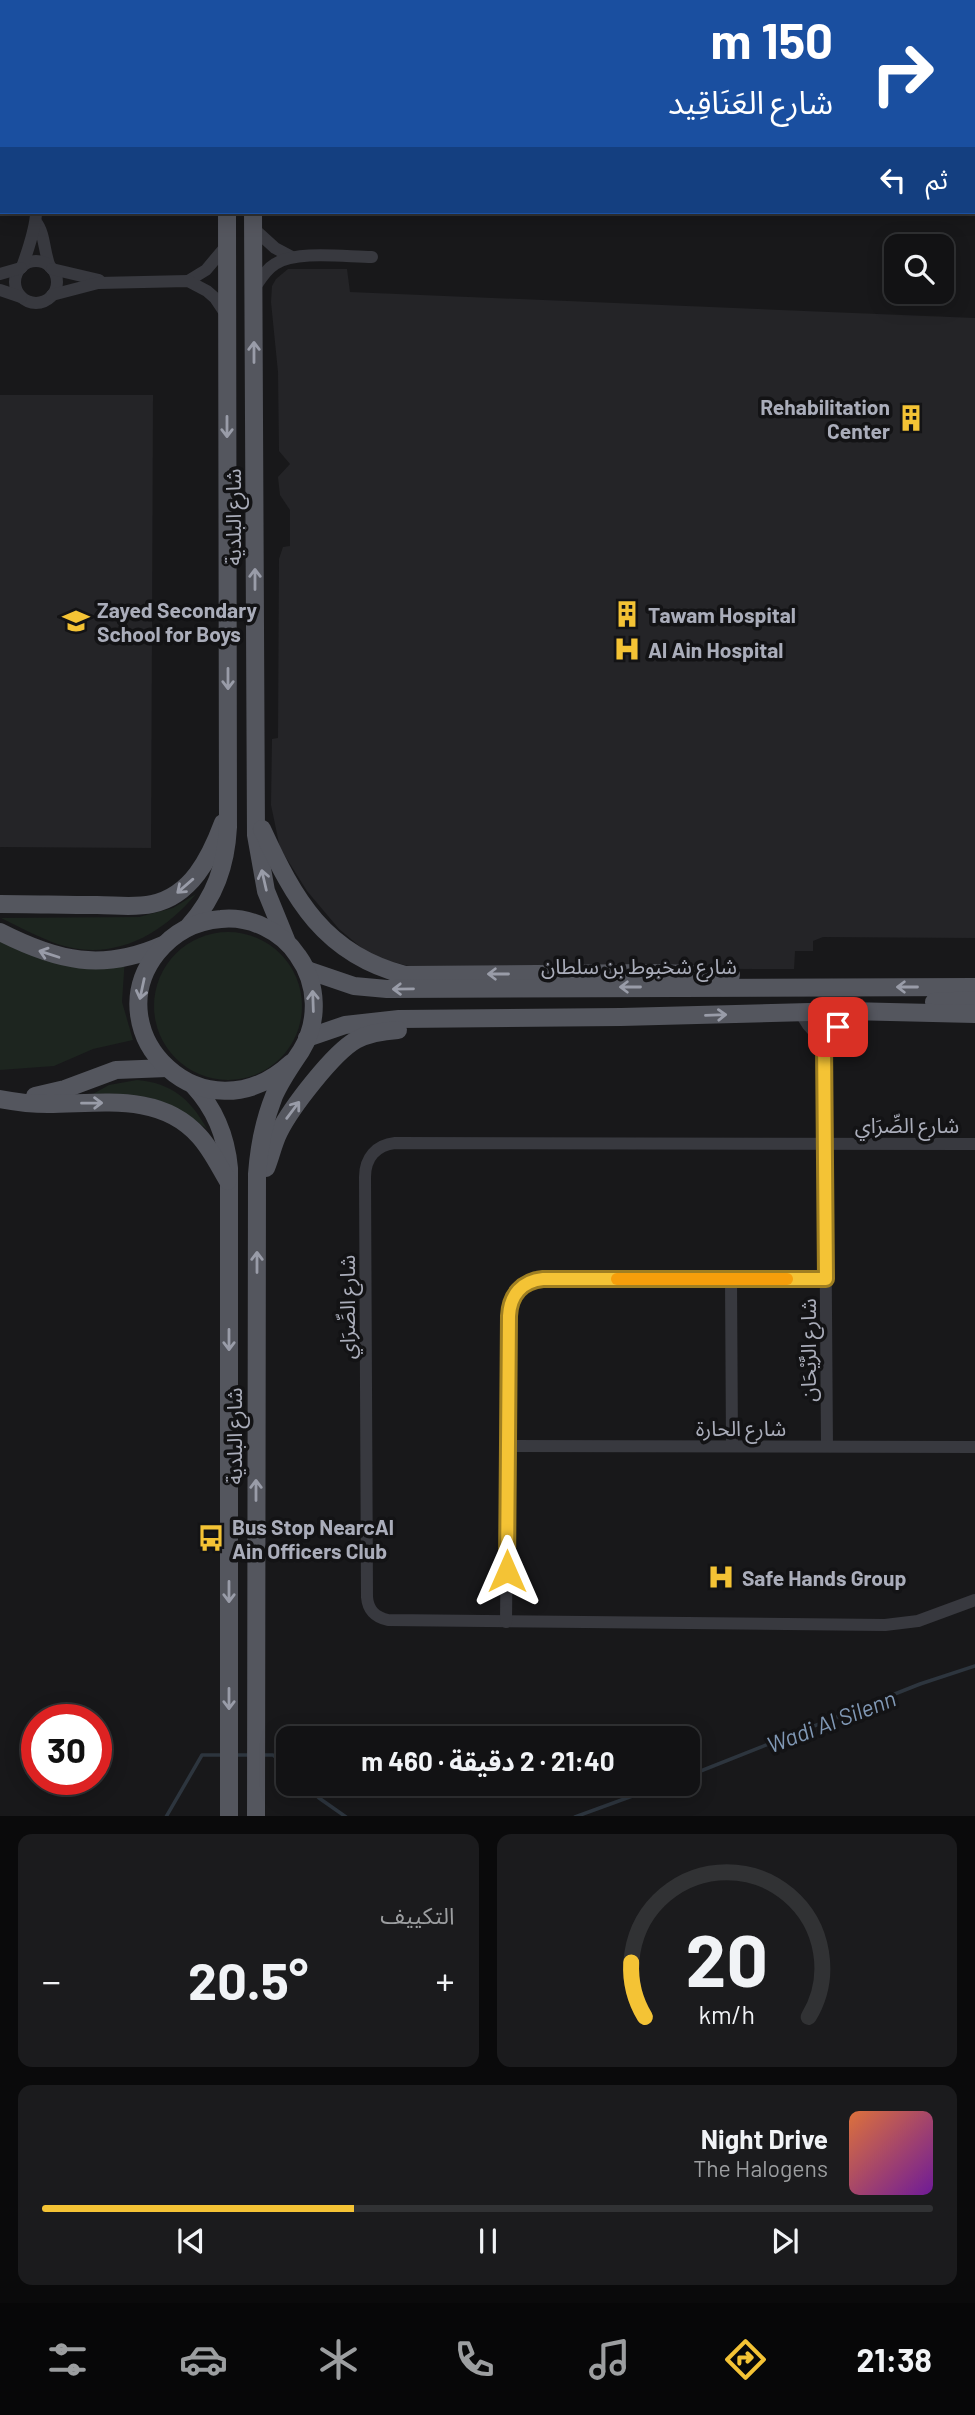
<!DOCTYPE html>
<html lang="ar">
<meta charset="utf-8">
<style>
:root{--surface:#121214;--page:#1b1b1d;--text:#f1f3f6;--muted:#9c9ea0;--line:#313234;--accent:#f4c335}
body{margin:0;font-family:Barlow,"Noto Sans Arabic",sans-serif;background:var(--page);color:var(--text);direction:rtl;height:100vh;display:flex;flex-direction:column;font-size:26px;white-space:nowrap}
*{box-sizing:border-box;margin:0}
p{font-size:23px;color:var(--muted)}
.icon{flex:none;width:38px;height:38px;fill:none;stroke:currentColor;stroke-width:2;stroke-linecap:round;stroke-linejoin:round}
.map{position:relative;height:1816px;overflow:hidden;direction:ltr}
.details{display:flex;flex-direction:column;gap:18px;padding:18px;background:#0a0a0b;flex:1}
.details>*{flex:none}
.guide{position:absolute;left:0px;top:0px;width:976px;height:214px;box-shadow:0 4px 18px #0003,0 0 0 2px var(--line);direction:rtl;background:#1a4fa0;color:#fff;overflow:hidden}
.controls{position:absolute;left:884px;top:234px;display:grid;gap:14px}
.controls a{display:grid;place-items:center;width:70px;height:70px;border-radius:14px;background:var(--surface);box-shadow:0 4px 18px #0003,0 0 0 2px var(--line);font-size:35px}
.speed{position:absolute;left:21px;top:1704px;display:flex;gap:14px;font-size:35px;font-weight:700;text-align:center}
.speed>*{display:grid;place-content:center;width:91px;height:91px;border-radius:50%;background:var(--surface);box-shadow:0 4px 18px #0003,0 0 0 2px var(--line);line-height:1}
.speed .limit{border:10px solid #d22;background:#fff;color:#111}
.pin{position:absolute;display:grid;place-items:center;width:60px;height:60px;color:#fff;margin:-30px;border-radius:14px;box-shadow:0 4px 10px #0006}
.me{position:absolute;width:77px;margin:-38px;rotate:0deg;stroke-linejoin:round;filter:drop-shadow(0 0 5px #0008)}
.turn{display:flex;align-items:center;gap:24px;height:147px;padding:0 28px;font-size:32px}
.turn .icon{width:91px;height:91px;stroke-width:2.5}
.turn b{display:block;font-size:49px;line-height:60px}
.then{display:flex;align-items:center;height:66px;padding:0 28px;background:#0003;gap:14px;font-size:26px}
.big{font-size:52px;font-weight:700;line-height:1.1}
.details .card{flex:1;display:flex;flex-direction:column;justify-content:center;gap:10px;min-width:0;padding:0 24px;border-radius:14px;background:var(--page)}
.details .dial{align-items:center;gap:0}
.dial svg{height:182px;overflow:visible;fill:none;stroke:var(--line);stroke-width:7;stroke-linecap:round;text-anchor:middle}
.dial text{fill:var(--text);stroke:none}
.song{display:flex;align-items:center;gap:21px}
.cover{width:84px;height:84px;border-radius:10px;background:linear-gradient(135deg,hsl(20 70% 55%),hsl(280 70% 35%))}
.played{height:7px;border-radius:4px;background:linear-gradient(90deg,var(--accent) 35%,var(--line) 35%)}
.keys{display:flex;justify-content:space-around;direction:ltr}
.heat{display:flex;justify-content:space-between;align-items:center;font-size:38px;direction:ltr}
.details .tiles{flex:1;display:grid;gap:18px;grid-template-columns:1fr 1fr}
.card:last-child{grid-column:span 2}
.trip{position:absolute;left:276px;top:1726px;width:424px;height:70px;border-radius:14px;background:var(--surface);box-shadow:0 4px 18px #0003,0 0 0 2px var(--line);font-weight:700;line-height:70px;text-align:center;direction:rtl}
.tab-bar{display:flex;height:112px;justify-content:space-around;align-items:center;background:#070708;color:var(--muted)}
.tab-bar .icon{width:49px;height:49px}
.tab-bar .on{color:var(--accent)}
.tab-bar b{font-size:32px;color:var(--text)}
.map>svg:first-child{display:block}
.built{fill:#242427}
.green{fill:#1d251f}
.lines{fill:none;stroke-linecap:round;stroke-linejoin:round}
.stream{stroke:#2d353e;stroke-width:3.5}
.street{stroke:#38393f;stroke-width:12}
.primary{stroke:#54565e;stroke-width:18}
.oneway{stroke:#999ca8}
.route-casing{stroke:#9f7f22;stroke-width:18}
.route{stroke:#f4c335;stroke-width:12}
.slow{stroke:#f59e0b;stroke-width:12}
.labels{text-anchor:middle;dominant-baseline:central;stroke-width:7;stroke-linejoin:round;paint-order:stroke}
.poi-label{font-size:21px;font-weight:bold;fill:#aaadba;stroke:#131315;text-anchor:start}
.street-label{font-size:21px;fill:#aaadba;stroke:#131315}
.water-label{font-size:23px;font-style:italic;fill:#8098b5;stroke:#131315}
</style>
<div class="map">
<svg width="975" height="1817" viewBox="0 0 975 1817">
<rect width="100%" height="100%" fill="#18181a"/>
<!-- built -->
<g class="built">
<path d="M 288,269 L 347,269 L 350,292 L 975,318 L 975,938 L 823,937 L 813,941 L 813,951 L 795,951 L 794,969 L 416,968 L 382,959 L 364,950 L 339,929 L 307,891 L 280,848 L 271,805 L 272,739 L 278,738 L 279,559 L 283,547 L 290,546 L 290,510 L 280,495 L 278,477 L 290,464 L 279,451 L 278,372 L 271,302 L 272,286 L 276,279 Z"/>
<path d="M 0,395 L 153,395 L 151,848 L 0,847 Z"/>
</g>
<!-- green -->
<g class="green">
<path d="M 196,894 C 157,940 104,966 45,939 C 30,933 16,925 1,918 L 139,917 L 173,908 Z"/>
<circle cx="228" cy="1006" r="74"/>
<path d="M 0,934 L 23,945 L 125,957 L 122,1002 L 133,1040 L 93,1049 L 54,1066 L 0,1070 Z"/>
<path d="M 137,1080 C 172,1083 190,1099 207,1129 C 165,1097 145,1093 93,1094 L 109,1085 Z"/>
</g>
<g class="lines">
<!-- stream -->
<g class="stream">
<path d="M 234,1755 L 250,1755"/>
<path d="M 262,1755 L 273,1755 L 289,1769"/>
<path d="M 688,1776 L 920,1684 L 975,1666"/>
<path d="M 304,1783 L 319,1798 L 346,1817"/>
<path d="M 166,1817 L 202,1755 L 222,1755"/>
<path d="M 575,1817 L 668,1783"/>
</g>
<!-- street -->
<g class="street">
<path d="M 34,0 L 34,2"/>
<path d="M 308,0 L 308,2"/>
<path d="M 379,2 L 379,0"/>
<path d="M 36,222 C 45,233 44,253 50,267"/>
<path d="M 253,228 L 275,248 L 292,257"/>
<circle cx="36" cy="282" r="21"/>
<path d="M 22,267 C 27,253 36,225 36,212"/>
<path d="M 52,269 L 99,280"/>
<path d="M 0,274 L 21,268"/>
<path d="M 188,281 L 206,270 L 227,245"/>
<path d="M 254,289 C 260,280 265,270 275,264 C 296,250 346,257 372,257"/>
<path d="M 0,290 L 21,297"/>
<path d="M 52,295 L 98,283 L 188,281 L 207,291 L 215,298 L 227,316"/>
<path d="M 801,1014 L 808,1025 L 824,1043 L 827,1446"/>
<path d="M 824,1043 L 848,1011"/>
<path d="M 975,1144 L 395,1143 C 376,1145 365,1158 365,1177 L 367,1597 C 368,1610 375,1617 388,1620 L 885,1625 L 918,1621 L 975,1600"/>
<path d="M 731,1279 L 732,1446"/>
<path d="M 508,1446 L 975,1447"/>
<path d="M 506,1622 L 509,1316 C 510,1295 522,1281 543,1279 L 826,1279"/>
</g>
<!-- primary -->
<g class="primary">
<path d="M 253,0 L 253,2"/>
<path d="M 227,2 L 227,0"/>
<path d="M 253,212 L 256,835 L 266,891 L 286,940"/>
<path d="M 262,829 C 294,899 324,954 405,975 L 653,973 L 731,975"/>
<path d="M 0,904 C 32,904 65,905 97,905 C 115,905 134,908 152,904 C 191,896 210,858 223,823"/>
<path d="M 189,926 C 215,897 226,865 228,827 L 227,212"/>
<path d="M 0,932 C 57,961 102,972 163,945"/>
<path d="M 307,970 L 354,986 L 387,989 L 975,987"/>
<path d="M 934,1002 L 975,1000"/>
<path d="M 307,1038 L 345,1025 L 399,1019 L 621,1017 L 848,1011 L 975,1014"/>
<path d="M 193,1085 C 215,1109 226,1135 229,1168 L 229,1817"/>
<path d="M 35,1096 L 65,1089 L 116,1070 L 167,1068"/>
<path d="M 0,1099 C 16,1102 32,1104 48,1104 C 100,1104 160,1092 199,1136 C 211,1149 219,1166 228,1181"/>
<path d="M 266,1168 C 271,1156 273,1144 279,1132 C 291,1108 333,1053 356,1040 C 369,1033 383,1031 398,1030"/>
<path d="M 256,1817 L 257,1174 C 259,1147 264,1121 274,1096 C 281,1080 291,1066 301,1051 C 319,1022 318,984 298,956 C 282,931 250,916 221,919 C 195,921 173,933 157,953 C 94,1033 204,1143 291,1063"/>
</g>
</g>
<!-- one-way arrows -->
<defs><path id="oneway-shaft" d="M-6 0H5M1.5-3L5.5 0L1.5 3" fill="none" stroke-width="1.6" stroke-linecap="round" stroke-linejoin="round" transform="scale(1.75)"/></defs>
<g class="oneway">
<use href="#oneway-shaft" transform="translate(254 352) rotate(-90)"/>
<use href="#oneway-shaft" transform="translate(227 427) rotate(90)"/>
<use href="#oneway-shaft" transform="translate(255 579) rotate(-90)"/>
<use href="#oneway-shaft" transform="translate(228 679) rotate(90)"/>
<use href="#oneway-shaft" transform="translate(264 880) rotate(-103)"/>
<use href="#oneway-shaft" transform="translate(185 886) rotate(139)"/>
<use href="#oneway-shaft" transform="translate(49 954) rotate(-162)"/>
<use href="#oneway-shaft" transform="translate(498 974) rotate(180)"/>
<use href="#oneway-shaft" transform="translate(630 987) rotate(180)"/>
<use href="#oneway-shaft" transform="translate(907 987) rotate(-180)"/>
<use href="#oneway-shaft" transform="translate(142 989) rotate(102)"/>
<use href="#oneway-shaft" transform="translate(403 989) rotate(179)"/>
<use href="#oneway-shaft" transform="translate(313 1001) rotate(-92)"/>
<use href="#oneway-shaft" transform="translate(716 1015) rotate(-2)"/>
<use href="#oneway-shaft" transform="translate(92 1103) rotate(-1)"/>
<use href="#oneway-shaft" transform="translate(293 1110) rotate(-53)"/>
<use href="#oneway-shaft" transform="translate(257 1262) rotate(-90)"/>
<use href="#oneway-shaft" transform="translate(229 1340) rotate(90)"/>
<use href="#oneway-shaft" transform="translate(256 1490) rotate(-90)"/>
<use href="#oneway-shaft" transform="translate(229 1592) rotate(90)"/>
<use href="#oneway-shaft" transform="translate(229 1699) rotate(90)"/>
</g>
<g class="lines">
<defs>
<path id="route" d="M 507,1571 L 509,1316 C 510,1295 522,1281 543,1279 L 826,1279 L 824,1043 L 838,1027"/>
</defs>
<!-- route casing -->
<use href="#route" class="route-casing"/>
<!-- route -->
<use href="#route" class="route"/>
<!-- slow -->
<path class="slow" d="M 617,1279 L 787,1279"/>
</g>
<!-- icons -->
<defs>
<symbol id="building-bare" viewBox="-9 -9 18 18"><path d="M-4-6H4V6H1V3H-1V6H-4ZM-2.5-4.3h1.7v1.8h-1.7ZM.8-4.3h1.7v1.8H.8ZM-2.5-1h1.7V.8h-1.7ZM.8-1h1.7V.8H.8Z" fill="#f4c335" stroke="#131315" stroke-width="2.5" paint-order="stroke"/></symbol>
<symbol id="school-bare" viewBox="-9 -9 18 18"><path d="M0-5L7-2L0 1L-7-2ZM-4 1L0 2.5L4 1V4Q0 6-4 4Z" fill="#f4c335" stroke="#131315" stroke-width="2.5" paint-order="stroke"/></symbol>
<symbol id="hospital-bare" viewBox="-9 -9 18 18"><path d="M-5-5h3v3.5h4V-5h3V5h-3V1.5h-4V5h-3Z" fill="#f4c335" stroke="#131315" stroke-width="2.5" paint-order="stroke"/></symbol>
<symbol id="bus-bare" viewBox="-9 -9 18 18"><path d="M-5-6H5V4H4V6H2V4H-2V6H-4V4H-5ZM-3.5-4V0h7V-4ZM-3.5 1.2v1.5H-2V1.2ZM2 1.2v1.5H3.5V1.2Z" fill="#f4c335" stroke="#131315" stroke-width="2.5" paint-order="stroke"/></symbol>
</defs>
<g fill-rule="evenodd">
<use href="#building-bare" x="892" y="399" width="38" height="38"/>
<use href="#building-bare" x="608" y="595" width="38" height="38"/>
<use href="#school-bare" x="57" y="602" width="38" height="38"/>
<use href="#hospital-bare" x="608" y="630" width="38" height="38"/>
<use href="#bus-bare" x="192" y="1519" width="38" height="38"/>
<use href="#hospital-bare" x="702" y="1558" width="38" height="38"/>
</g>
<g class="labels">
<!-- poi labels -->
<g class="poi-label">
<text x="890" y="406" text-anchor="end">Rehabilitation<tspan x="890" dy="24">Center</tspan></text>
<text x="97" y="609">Zayed Secondary<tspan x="97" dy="24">School for Boys</tspan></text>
<text x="648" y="614">Tawam Hospital</text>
<text x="648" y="649">Al Ain Hospital</text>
<text x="232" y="1526">Bus Stop NearcAl<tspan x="232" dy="24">Ain Officers Club</tspan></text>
<text x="742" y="1577">Safe Hands Group</text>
</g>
<!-- street labels -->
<g class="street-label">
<text transform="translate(232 517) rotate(-90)">شارع البلدية</text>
<text x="639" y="965">شارع شخبوط بن سلطان</text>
<text x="907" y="1124">شارع الصِّرَاي</text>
<text transform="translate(346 1307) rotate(-90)">شارع الصِّرَاي</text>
<text transform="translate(807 1350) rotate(-90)">شارع الرَّيْحَان</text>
<text x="741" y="1427">شارع الحارة</text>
<text transform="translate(233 1436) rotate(-90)">شارع البلدية</text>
</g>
<!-- water labels -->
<g class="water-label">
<text transform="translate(831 1721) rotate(-21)">Wadi Al Silenn</text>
</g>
</g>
</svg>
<div class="controls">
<a><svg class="icon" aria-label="search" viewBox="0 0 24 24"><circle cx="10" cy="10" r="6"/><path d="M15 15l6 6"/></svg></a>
</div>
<div class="speed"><div class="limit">30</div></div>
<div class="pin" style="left:838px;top:1027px;background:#d93025"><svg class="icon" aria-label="arrive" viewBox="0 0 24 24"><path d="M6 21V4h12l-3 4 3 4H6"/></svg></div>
<svg class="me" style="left:507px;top:1571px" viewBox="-20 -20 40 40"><path d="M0-17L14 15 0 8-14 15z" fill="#f4c335" stroke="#fff" stroke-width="4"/></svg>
<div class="trip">21:40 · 2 دقيقة · 460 m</div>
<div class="guide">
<div class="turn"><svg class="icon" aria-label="right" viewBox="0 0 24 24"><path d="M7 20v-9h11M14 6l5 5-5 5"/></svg><div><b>150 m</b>شارع العَنَاقِيد</div></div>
<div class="then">ثم<svg class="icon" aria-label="left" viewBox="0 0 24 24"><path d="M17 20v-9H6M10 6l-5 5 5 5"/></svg></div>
</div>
</div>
<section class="details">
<div class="tiles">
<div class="card dial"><svg viewBox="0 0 100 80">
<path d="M14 69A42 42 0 1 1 86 69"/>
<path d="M14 69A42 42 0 0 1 8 45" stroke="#f4c335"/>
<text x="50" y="56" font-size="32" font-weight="700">20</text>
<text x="50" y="72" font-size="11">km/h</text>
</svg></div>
<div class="card"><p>التكييف</p>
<div class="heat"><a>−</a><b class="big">20.5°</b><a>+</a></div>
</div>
<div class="card">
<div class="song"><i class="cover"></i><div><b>Night Drive</b><p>The Halogens</p></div></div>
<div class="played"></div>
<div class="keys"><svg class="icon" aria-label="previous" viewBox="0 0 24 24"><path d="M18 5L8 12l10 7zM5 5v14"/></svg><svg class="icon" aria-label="pause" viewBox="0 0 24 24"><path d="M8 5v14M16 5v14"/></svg><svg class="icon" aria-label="next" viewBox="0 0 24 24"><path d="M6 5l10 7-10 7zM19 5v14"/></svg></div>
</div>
</div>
</section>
<nav class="tab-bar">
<b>21:38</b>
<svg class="icon on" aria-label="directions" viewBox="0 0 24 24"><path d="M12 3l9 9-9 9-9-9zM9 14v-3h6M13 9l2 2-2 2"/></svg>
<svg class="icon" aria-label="music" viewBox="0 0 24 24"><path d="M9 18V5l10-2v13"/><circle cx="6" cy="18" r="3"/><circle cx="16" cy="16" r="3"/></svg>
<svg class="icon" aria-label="phone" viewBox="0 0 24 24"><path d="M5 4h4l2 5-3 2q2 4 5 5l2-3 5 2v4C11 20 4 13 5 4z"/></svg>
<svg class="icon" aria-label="climate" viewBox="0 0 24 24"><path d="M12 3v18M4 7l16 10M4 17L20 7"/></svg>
<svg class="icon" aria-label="car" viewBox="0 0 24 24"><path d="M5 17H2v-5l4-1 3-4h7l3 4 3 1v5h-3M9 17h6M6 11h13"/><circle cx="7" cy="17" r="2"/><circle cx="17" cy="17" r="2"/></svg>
<svg class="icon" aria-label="filters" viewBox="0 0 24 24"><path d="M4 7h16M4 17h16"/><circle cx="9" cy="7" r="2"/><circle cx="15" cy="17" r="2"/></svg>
</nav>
